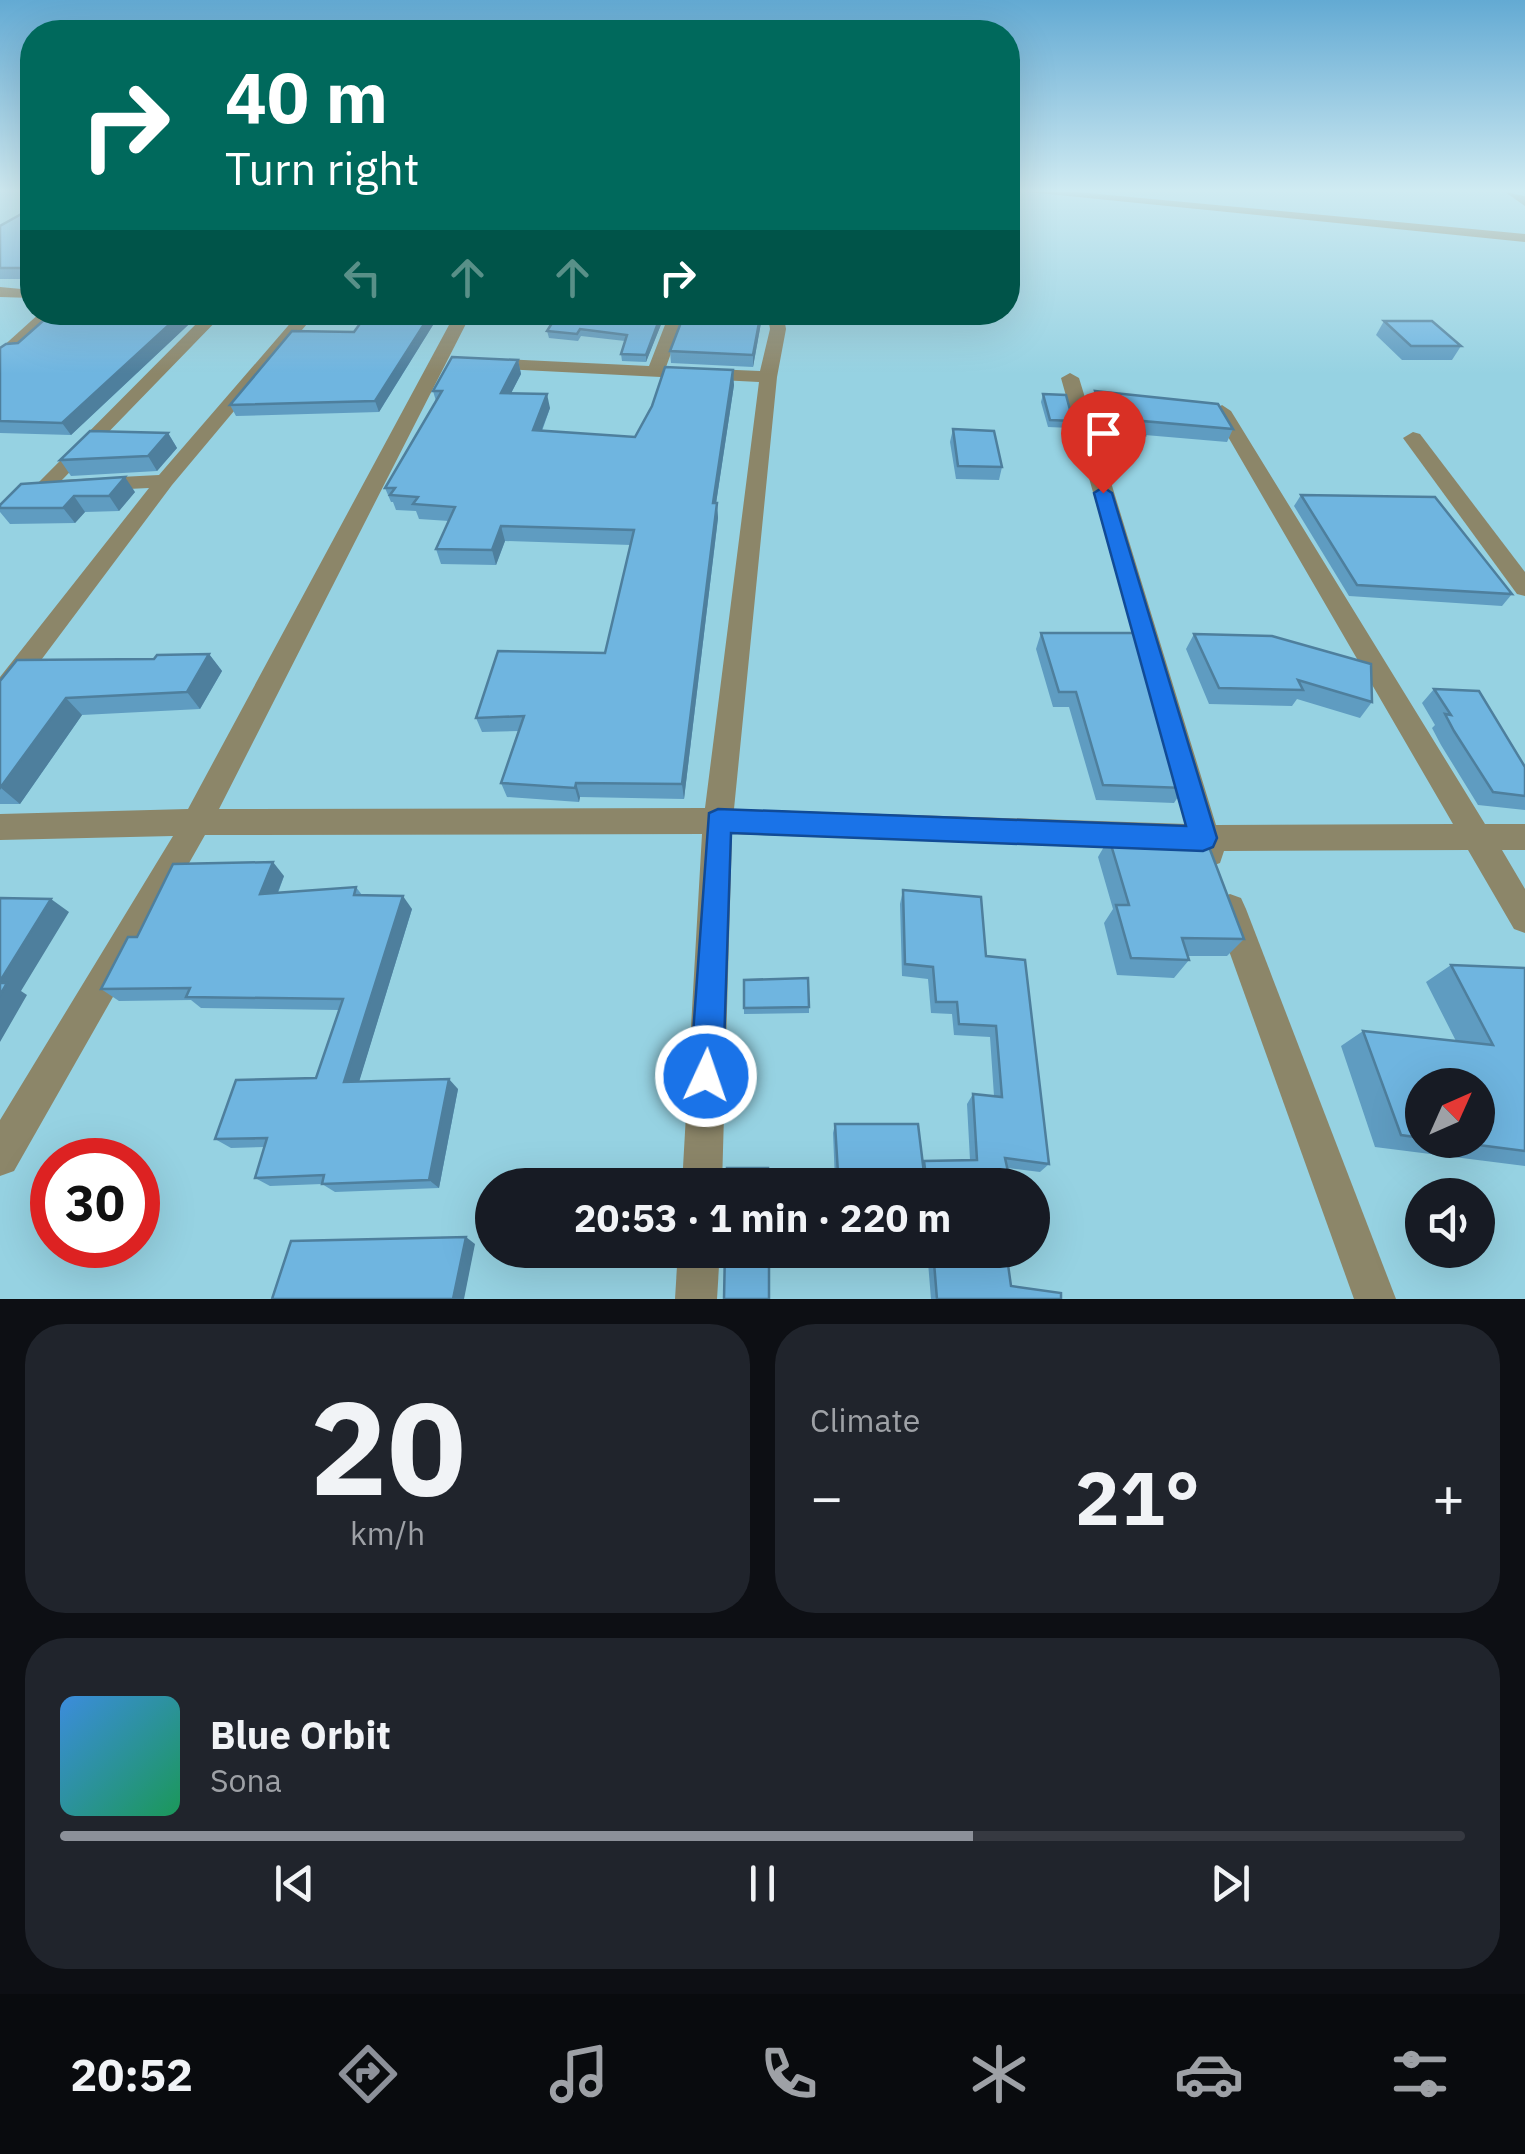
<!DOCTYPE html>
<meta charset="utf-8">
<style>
:root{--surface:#171b24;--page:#20242c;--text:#f1f3f6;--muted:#9ea1a6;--line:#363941;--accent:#8c9099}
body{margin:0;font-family:"IBM Plex Sans",sans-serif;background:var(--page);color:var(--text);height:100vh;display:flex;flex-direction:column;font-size:38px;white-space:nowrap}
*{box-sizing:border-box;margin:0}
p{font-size:32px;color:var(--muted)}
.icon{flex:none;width:55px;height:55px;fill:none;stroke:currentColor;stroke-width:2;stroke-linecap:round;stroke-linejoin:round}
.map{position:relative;height:1299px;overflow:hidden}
.drawer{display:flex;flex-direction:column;gap:25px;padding:25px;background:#0d0f14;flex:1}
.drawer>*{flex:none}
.hud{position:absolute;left:20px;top:20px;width:1000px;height:305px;border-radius:40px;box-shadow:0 10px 40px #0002;background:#00695c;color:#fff;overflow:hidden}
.needle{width:65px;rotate:45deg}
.buttons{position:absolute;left:1405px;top:1068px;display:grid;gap:20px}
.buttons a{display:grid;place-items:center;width:90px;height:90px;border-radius:50%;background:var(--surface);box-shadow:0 10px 40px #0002;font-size:50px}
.speed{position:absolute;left:30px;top:1138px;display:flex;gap:20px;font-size:50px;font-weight:700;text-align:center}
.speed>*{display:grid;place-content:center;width:130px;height:130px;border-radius:50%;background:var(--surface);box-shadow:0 10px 40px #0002;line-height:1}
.speed .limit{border:15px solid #d22;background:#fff;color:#111}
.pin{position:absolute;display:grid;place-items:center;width:85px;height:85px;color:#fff;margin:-102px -42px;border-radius:50% 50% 50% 0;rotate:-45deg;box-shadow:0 0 10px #0007}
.pin .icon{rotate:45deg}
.me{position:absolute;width:110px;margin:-55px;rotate:3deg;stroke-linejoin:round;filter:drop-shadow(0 0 8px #0008)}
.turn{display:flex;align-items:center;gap:35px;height:210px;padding:0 40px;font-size:45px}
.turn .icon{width:130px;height:130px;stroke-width:2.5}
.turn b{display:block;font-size:70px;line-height:85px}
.lanes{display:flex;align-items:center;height:95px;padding:0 40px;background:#0003;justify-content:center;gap:50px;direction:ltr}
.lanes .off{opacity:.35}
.big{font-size:75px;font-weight:700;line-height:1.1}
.drawer .tile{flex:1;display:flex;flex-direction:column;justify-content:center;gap:15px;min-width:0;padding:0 35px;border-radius:40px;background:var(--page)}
.drawer .dial{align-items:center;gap:0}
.dial b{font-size:130px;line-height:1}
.song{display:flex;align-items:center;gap:30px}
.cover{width:120px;height:120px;border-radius:15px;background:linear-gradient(135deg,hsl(210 70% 55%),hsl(150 70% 35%))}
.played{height:10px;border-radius:5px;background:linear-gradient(90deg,var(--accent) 65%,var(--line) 65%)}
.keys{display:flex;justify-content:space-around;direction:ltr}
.heat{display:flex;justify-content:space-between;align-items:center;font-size:55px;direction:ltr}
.drawer .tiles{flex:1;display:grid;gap:25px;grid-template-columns:1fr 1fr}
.tile:last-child{grid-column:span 2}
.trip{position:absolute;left:475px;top:1168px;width:575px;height:100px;border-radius:50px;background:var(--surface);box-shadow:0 10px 40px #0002;font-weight:700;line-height:100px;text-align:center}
.tabs{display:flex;height:160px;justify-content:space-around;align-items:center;background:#090b0e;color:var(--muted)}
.tabs .icon{width:70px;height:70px}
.tabs .on{color:var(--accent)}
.tabs b{font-size:45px;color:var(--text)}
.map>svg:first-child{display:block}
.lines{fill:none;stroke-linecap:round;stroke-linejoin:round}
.minor{fill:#8c8669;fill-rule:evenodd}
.wall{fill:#5f9cc1;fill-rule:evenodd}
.shaded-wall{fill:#4e7f9d}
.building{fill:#6fb5e0;stroke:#4e7f9d;stroke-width:2.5}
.route{fill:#1a73e8;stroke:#114b97;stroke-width:2.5}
</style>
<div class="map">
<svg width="1525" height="1299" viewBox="0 0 1525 1299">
<rect width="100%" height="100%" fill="#96d2e2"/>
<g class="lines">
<!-- minor -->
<g class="minor">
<path d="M 1028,192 L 1077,192 L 1525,234 L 1525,242 Z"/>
<path d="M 1505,192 L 1525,196 L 1525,206 Z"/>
<path d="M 0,287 L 32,290 L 32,298 L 0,297 Z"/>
<path d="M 41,312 L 59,312 L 0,363 L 0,349 Z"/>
<path d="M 208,312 L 225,312 L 62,480 L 159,475 L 300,312 L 317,312 L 172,485 L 9,703 L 0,706 L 0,677 L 149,488 L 44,493 L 34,487 Z"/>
<path d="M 456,312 L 472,312 L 219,809 L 705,808 L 759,382 L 484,368 L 475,363 L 484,358 L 649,366 L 670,312 L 686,312 L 666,367 L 760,371 L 770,329 L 767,312 L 783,312 L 786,329 L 777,377 L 734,809 L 1186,824 L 1061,378 L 1070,373 L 1079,378 L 1216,825 L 1453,824 L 1213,411 L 1222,405 L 1231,411 L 1485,824 L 1525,824 L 1525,850 L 1502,850 L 1525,889 L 1525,933 L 1514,929 L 1468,850 L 1224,851 L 1220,863 L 1209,867 L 1198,863 L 1193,851 L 732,834 L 722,1185 L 682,1185 L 702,834 L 205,835 L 14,1171 L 0,1176 L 0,1120 L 173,836 L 0,840 L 0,814 L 188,809 Z"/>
<path d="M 1413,432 L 1420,434 L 1525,572 L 1525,596 L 1517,594 L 1403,438 Z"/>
<path d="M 1230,894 L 1241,898 L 1246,909 L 1396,1299 L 1354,1299 L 1214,909 L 1219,898 Z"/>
<path d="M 678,1250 L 720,1250 L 717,1299 L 675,1299 Z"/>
</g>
</g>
<!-- wall -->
<g class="wall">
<path d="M 32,212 L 32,279 L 0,279 L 0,226 Z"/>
<path d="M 53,312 L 202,312 L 71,435 L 0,433 L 0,348 L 18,343 Z"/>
<path d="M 763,312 L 753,367 L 671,363 L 670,351 Z"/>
<path d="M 661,315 L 662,322 L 646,362 L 622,361 L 621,354 L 625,341 L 581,336 L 578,341 L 549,338 L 547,331 Z"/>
<path d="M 1384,321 L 1461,346 L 1452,360 L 1402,360 L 1376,335 Z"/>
<path d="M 433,325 L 379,412 L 236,416 L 230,405 L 354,332 Z"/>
<path d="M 518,360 L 521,374 L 511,393 L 550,408 L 542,431 L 635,437 L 734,385 L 716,503 L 718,518 L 684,799 L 580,797 L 579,802 L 507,797 L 501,783 L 518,731 L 482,732 L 476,718 L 605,653 L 631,545 L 505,541 L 496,565 L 441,564 L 436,549 L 449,521 L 419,519 L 416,511 L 396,510 L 393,502 L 391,502 L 385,488 L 436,401 L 433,391 Z"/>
<path d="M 1095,391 L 1233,429 L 1227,442 L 1145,435 L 1140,448 L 1103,444 L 1091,404 Z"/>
<path d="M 1043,394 L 1073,421 L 1071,428 L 1048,427 L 1041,402 Z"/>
<path d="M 953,429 L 1002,467 L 999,480 L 956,479 L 950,442 Z"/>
<path d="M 168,433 L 177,448 L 157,471 L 71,476 L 60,460 Z"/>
<path d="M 21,484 L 135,492 L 119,511 L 85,512 L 75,523 L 10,524 L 0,512 L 0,505 Z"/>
<path d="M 1301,495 L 1512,594 L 1502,606 L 1349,596 L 1294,506 Z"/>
<path d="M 1041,633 L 1184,788 L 1174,803 L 1096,800 L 1069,707 L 1053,707 L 1036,649 Z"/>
<path d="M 1194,634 L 1372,702 L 1360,718 L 1297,699 L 1292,706 L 1209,704 L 1186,649 Z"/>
<path d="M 209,654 L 222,671 L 200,709 L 82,715 L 20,804 L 0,804 L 0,681 L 154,659 Z"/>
<path d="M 1434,689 L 1525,767 L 1525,810 L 1478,805 L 1441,745 L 1432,728 L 1435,725 L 1422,703 Z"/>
<path d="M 1109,838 L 1244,939 L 1227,956 L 1188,956 L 1189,960 L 1174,978 L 1117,975 L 1104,923 L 1113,909 L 1098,857 Z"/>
<path d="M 284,876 L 278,893 L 356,887 L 362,895 L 412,909 L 359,1081 L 458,1089 L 439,1188 L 335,1192 L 322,1184 L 270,1186 L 255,1178 L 265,1147 L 231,1148 L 215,1139 L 316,1078 L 339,1010 L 201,1008 L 191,1000 L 119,1001 L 101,989 L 137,937 Z"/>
<path d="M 903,890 L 986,956 L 1049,1164 L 1040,1172 L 1007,1168 L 1011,1185 L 921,1185 L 920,1178 L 919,1181 L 835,1181 L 833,1133 L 835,1124 L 923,1164 L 924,1161 L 970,1160 L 967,1104 L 973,1094 L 994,1096 L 990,1037 L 954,1035 L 952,1014 L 931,1013 L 928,979 L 902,976 L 900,904 Z"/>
<path d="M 1451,965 L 1525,968 L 1525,1166 L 1375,1147 L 1341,1046 L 1363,1031 L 1456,1041 L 1426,982 ZM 1422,1085 L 1478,1140 L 1422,1140 Z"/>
<path d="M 744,980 L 809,1007 L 809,1013 L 744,1014 Z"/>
<path d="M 927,1250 L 1006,1250 L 1011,1286 L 1061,1299 L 931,1299 Z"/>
</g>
<!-- shaded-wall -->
<g class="shaded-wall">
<path d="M 183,312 L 202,312 L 71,435 L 62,423 Z"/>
<path d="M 761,312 L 763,312 L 753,367 L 753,355 Z"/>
<path d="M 430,315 L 433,325 L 379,412 L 375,401 Z"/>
<path d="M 661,315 L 662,322 L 646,362 L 646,355 Z"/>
<path d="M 518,360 L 521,374 L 504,407 L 501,393 Z"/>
<path d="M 733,370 L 734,385 L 714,517 L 713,503 Z"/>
<path d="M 547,394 L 550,408 L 536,445 L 533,430 Z"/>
<path d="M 168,433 L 177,448 L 157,471 L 148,456 Z"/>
<path d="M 125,477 L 135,492 L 119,511 L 109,496 Z"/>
<path d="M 74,496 L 85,512 L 75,523 L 63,508 Z"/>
<path d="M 717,503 L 718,518 L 684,799 L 682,784 Z"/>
<path d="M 501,526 L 505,541 L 496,565 L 492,550 Z"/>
<path d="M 209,654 L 222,671 L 200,709 L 187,692 Z"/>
<path d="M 66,698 L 82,715 L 20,804 L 1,788 Z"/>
<path d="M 576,783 L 580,797 L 579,802 L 575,788 Z"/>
<path d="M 273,862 L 284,876 L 272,907 L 260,894 Z"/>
<path d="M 403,896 L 412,909 L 356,1092 L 344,1082 Z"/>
<path d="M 51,899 L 69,912 L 21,991 L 27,995 L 0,1042 L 0,981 Z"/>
<path d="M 449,1079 L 458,1089 L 439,1188 L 429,1180 Z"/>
<path d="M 466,1237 L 475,1244 L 464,1299 L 453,1299 Z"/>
</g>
<!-- building -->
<g class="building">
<path d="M 25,212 L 32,212 L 32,268 L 0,268 L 0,226 Z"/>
<path d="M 53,312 L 183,312 L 62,423 L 0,421 L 0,348 L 6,344 L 18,343 Z"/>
<path d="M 559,312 L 637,312 L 661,315 L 646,355 L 621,354 L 627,335 L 580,329 L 577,334 L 547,331 Z"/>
<path d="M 685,312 L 761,312 L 753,355 L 670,351 Z"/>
<path d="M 367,314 L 430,315 L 375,401 L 230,405 L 292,331 L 354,332 Z"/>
<path d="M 1384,321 L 1432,321 L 1461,346 L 1411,346 Z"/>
<path d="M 452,357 L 518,360 L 501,393 L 547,394 L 533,430 L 635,437 L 652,406 L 665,367 L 733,370 L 713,503 L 717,503 L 682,784 L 576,783 L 575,788 L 501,783 L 524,716 L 476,718 L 498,651 L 605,653 L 634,530 L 501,526 L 492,550 L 436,549 L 455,507 L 413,504 L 418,497 L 390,495 L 395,488 L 385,488 L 442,391 L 433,391 Z"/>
<path d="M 1095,391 L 1218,404 L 1233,429 L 1142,421 L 1145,435 L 1107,431 Z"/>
<path d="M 1043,394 L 1066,395 L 1073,421 L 1050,420 Z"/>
<path d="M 953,429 L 994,431 L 1002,467 L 958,466 Z"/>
<path d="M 90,431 L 168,433 L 148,456 L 60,460 Z"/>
<path d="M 125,477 L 109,496 L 74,496 L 63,508 L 0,508 L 0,505 L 21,484 Z"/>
<path d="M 1301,495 L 1435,497 L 1512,594 L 1357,585 Z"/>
<path d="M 1041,633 L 1137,633 L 1184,788 L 1103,785 L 1076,692 L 1059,692 Z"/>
<path d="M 1194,634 L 1272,636 L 1371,664 L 1372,702 L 1298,680 L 1303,690 L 1219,688 Z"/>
<path d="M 209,654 L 187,692 L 66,698 L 0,788 L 0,681 L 17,660 L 154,659 L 157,655 Z"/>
<path d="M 1434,689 L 1479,691 L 1525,767 L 1525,796 L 1493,792 L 1454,731 L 1445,714 L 1451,715 Z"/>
<path d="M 1109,838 L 1206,839 L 1244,939 L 1182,938 L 1189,960 L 1131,958 L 1116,905 L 1129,905 Z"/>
<path d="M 273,862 L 260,894 L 356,887 L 354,895 L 403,896 L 344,1082 L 449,1079 L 429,1180 L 322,1184 L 324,1175 L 255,1178 L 267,1138 L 215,1139 L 236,1080 L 316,1078 L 343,999 L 186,997 L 190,988 L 101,989 L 128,937 L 137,937 L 173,864 Z"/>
<path d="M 903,890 L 981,897 L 986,956 L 1025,960 L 1049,1164 L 1005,1158 L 1011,1185 L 927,1185 L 924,1161 L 977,1160 L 973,1094 L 1002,1097 L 996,1026 L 959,1024 L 957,1002 L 936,1002 L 933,967 L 905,964 Z"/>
<path d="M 0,898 L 51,899 L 0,981 Z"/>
<path d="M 1451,965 L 1525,968 L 1525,1151 L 1440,1140 L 1478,1140 L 1478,1085 L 1422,1085 L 1422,1138 L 1401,1135 L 1363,1031 L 1493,1045 Z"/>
<path d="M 808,978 L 809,1007 L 744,1008 L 744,980 Z"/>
<path d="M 0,983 L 7,983 L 0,995 Z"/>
<path d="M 835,1124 L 918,1124 L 924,1173 L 838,1173 Z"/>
<rect x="727" y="1168" width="41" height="17"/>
<path d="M 466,1237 L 453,1299 L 272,1299 L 291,1241 Z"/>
<path d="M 725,1250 L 769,1250 L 769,1299 L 724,1299 Z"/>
<path d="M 933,1250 L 1006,1250 L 1011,1286 L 1061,1293 L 1061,1299 L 937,1299 Z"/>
</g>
<!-- sky -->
<linearGradient id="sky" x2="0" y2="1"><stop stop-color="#63aad3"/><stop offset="0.51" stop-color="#d0ebf2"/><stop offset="1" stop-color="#d0ebf2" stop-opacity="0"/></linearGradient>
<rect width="1525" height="374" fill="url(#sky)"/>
<!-- route -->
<path class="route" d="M 1103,487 L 1112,493 L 1217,838 L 1213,847 L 1203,851 L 731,833 L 723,1076 L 718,1088 L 706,1092 L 695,1088 L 690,1076 L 709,813 L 718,809 L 1186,826 L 1094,493 Z"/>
</svg>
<div class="buttons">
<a><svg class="needle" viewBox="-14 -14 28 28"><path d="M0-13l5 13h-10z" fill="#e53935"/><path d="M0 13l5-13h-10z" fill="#9ea1a6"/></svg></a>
<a><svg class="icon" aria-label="sound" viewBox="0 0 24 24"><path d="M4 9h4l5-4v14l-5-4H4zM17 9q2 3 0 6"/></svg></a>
</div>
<div class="speed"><div class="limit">30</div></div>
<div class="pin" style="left:1103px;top:493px;background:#d93025"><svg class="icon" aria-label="arrive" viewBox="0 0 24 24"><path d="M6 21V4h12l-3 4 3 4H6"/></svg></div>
<svg class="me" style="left:706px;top:1076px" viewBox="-20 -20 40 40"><circle r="17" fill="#1a73e8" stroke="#fff" stroke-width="3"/><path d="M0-11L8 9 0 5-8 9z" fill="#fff"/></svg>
<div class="trip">20:53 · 1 min · 220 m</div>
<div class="hud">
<div class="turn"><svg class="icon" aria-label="right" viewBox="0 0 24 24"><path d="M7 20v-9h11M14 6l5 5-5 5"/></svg><div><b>40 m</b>Turn right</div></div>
<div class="lanes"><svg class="icon off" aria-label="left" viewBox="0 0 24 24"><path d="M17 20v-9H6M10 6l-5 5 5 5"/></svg><svg class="icon off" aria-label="ahead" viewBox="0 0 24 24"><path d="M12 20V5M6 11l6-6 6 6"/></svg><svg class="icon off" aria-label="ahead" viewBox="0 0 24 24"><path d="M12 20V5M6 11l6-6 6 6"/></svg><svg class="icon" aria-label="right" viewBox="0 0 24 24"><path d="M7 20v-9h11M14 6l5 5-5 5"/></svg></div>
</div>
</div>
<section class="drawer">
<div class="tiles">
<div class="tile dial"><b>20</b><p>km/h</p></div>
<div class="tile"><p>Climate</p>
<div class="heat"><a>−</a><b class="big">21°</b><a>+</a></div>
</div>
<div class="tile">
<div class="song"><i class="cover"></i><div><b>Blue Orbit</b><p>Sona</p></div></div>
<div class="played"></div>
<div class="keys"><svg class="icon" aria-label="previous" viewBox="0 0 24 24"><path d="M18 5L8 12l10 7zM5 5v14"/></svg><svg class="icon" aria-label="pause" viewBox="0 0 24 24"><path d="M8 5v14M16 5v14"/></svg><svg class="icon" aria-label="next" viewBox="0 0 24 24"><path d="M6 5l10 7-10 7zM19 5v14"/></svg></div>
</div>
</div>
</section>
<nav class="tabs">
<b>20:52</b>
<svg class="icon on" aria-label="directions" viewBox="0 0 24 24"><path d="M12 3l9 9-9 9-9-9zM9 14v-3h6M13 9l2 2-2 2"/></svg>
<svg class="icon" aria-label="music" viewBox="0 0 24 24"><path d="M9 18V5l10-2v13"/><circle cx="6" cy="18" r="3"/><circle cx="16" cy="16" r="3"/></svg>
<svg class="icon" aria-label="phone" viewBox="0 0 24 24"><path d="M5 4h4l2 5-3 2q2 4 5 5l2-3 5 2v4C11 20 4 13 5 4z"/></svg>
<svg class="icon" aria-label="climate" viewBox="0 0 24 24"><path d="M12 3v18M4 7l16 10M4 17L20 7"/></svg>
<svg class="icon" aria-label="car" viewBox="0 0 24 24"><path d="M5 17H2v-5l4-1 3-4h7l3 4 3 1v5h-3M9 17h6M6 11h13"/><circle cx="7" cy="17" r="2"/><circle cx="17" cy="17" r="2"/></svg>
<svg class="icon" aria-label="filters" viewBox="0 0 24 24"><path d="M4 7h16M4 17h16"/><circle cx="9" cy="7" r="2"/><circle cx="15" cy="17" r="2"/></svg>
</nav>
